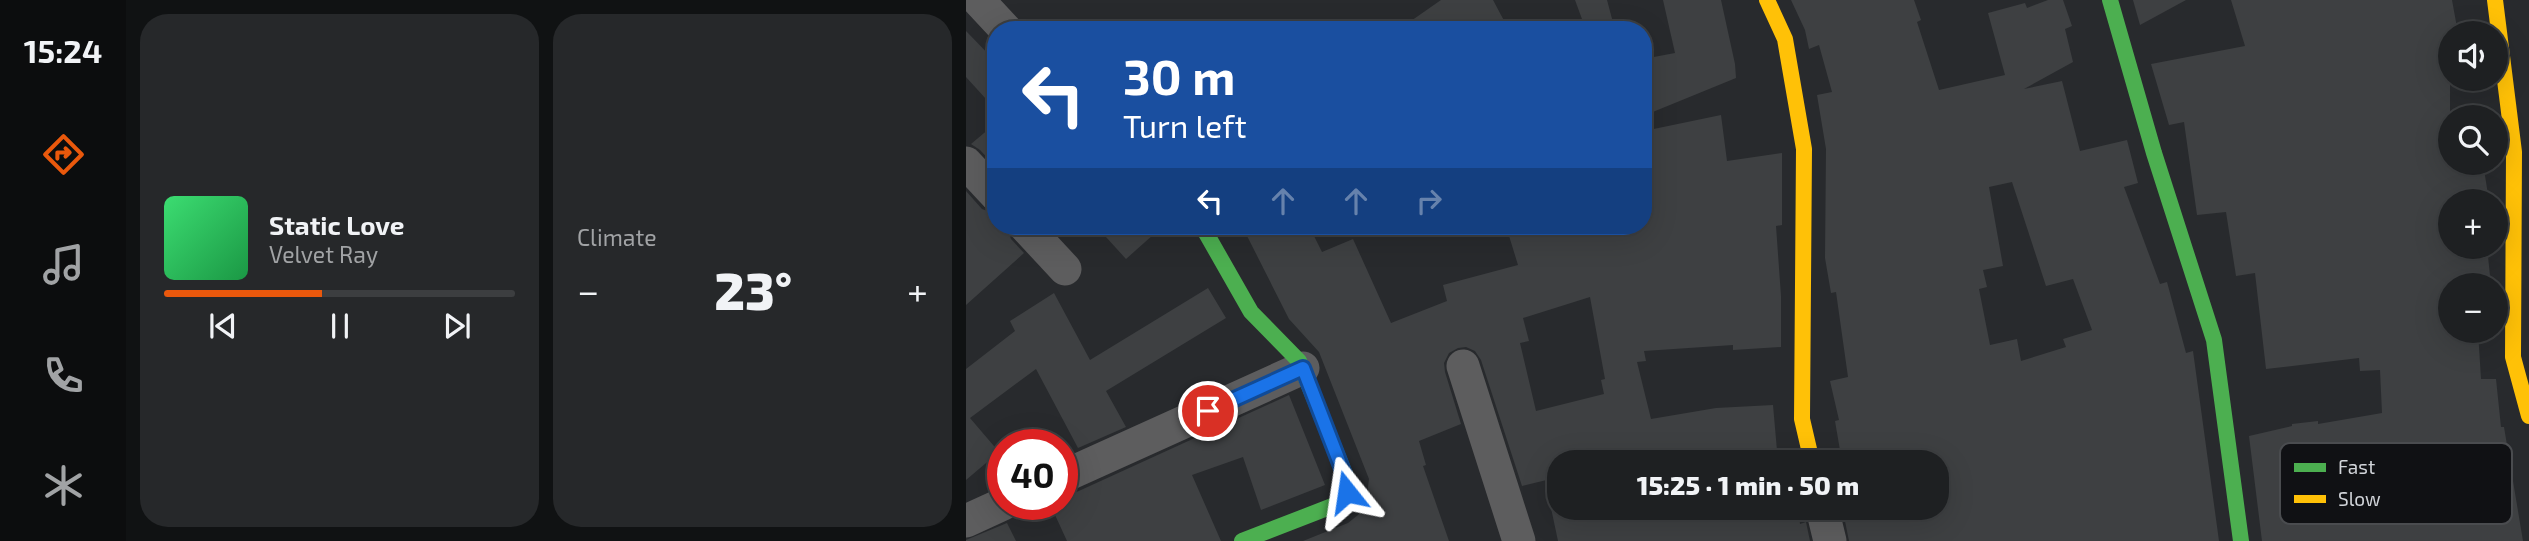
<!DOCTYPE html>
<meta charset="utf-8">
<style>
:root{--surface:#1e2022;--page:#26282a;--text:#f1f3f6;--muted:#a1a3a5;--line:#3c3e40;--accent:#ea580c}
body{margin:0;font-family:"Exo 2",sans-serif;background:var(--page);color:var(--text);height:100vh;display:flex;flex-direction:column;font-size:26px;white-space:nowrap}
*{box-sizing:border-box;margin:0}
p{font-size:23px;color:var(--muted)}
.icon{flex:none;width:38px;height:38px;fill:none;stroke:currentColor;stroke-width:2;stroke-linecap:round;stroke-linejoin:round}
.map{position:relative;flex:1;overflow:hidden}
.details{display:flex;flex-direction:column;gap:14px;padding:14px;background:#101213;width:840px}
.details>*{flex:none}
.banner{position:absolute;left:21px;top:21px;width:665px;height:214px;border-radius:28px;box-shadow:0 7px 28px #0002,0 0 0 2px var(--line);background:#1a4fa0;color:#fff;overflow:hidden}
.tools{position:absolute;left:1472px;top:21px;display:grid;gap:14px}
.tools a{display:grid;place-items:center;width:70px;height:70px;border-radius:50%;background:var(--surface);box-shadow:0 7px 28px #0002,0 0 0 2px var(--line);font-size:35px}
.speed{position:absolute;left:21px;top:429px;display:flex;gap:14px;font-size:35px;font-weight:700;text-align:center}
.speed>*{display:grid;place-content:center;width:91px;height:91px;border-radius:50%;background:var(--surface);box-shadow:0 7px 28px #0002,0 0 0 2px var(--line);line-height:1}
.speed .limit{border:10px solid #d22;background:#fff;color:#111}
.pin{position:absolute;display:grid;place-items:center;width:60px;height:60px;color:#fff;margin:-30px;border:4px solid #fff;border-radius:50%;box-shadow:0 2px 7px #0007}
.me{position:absolute;width:77px;margin:-38px;rotate:345deg;stroke-linejoin:round;filter:drop-shadow(0 0 5px #0008)}
.turn{display:flex;align-items:center;gap:24px;height:147px;padding:0 21px;font-size:32px}
.turn .icon{width:91px;height:91px;stroke-width:2.5}
.turn b{display:block;font-size:49px;line-height:60px}
.lanes{display:flex;align-items:center;height:66px;padding:0 21px;background:#0003;justify-content:center;gap:35px;direction:ltr}
.lanes .off{opacity:.35}
.big{font-size:52px;font-weight:800;line-height:1.1}
.details .card{flex:1;display:flex;flex-direction:column;justify-content:center;gap:10px;min-width:0;padding:0 24px;border-radius:28px;background:var(--page)}
.song{display:flex;align-items:center;gap:21px}
.cover{width:84px;height:84px;border-radius:10px;background:linear-gradient(135deg,hsl(140 70% 55%),hsl(140 70% 35%))}
.played{height:7px;border-radius:4px;background:linear-gradient(90deg,var(--accent) 45%,var(--line) 45%)}
.keys{display:flex;justify-content:space-around;direction:ltr}
.heat{display:flex;justify-content:space-between;align-items:center;font-size:38px;direction:ltr}
.details .tiles{flex:1;display:grid;gap:14px;grid-template-columns:repeat(2,1fr)}
.trip{position:absolute;left:581px;top:450px;width:402px;height:70px;border-radius:28px;background:var(--surface);box-shadow:0 7px 28px #0002,0 0 0 2px var(--line);font-weight:800;line-height:70px;text-align:center}
main{display:flex;flex:1;min-height:0}
.tab-bar{display:flex;flex-direction:column;width:126px;justify-content:space-around;align-items:center;background:#0c0d0e;color:var(--muted)}
.tab-bar .icon{width:49px;height:49px}
.tab-bar .selected{color:var(--accent)}
.tab-bar b{font-size:32px;color:var(--text)}
.map>svg:first-child{display:block}
.building{fill:#3e4042;fill-rule:evenodd}
.lines{fill:none;stroke-linecap:round;stroke-linejoin:round}
.street{stroke:#5d5d5e;stroke-width:33}
.fast{stroke:#4caf50;stroke-width:16}
.slow{stroke:#ffc107;stroke-width:16}
.route-casing{stroke:#114b97;stroke-width:18}
.route{stroke:#1a73e8;stroke-width:12}
.key{fill:#101114;stroke:#4a4c4f;stroke-width:2}
.key-label{font-size:19px;fill:#d1d4d9}
</style>
<main>
<nav class="tab-bar">
<b>15:24</b>
<svg class="icon selected" aria-label="directions" viewBox="0 0 24 24"><path d="M12 3l9 9-9 9-9-9zM9 14v-3h6M13 9l2 2-2 2"/></svg>
<svg class="icon" aria-label="music" viewBox="0 0 24 24"><path d="M9 18V5l10-2v13"/><circle cx="6" cy="18" r="3"/><circle cx="16" cy="16" r="3"/></svg>
<svg class="icon" aria-label="phone" viewBox="0 0 24 24"><path d="M5 4h4l2 5-3 2q2 4 5 5l2-3 5 2v4C11 20 4 13 5 4z"/></svg>
<svg class="icon" aria-label="climate" viewBox="0 0 24 24"><path d="M12 3v18M4 7l16 10M4 17L20 7"/></svg>
</nav>
<section class="details">
<div class="tiles">
<div class="card">
<div class="song"><i class="cover"></i><div><b>Static Love</b><p>Velvet Ray</p></div></div>
<div class="played"></div>
<div class="keys"><svg class="icon" aria-label="previous" viewBox="0 0 24 24"><path d="M18 5L8 12l10 7zM5 5v14"/></svg><svg class="icon" aria-label="pause" viewBox="0 0 24 24"><path d="M8 5v14M16 5v14"/></svg><svg class="icon" aria-label="next" viewBox="0 0 24 24"><path d="M6 5l10 7-10 7zM19 5v14"/></svg></div>
</div>
<div class="card"><p>Climate</p>
<div class="heat"><a>−</a><b class="big">23°</b><a>+</a></div>
</div>
</div>
</section>
<div class="map">
<svg width="1563" height="541" viewBox="0 0 1563 541">
<rect width="100%" height="100%" fill="#282a2d"/>
<!-- building -->
<g class="building">
<path d="M 475,0 L 527,0 L 543,30 L 432,30 Z"/>
<path d="M 609,0 L 641,0 L 649,30 L 620,30 Z"/>
<path d="M 697,0 L 755,0 L 769,64 L 770,78 L 677,116 L 677,59 L 709,53 Z"/>
<path d="M 825,0 L 948,0 L 955,20 L 951,22 L 973,90 L 1039,75 L 1022,13 L 1059,3 L 1061,8 L 1082,0 L 1097,0 L 1106,26 L 1099,29 L 1107,62 L 1058,89 L 1096,81 L 1114,151 L 1161,140 L 1172,183 L 1158,187 L 1194,284 L 1201,282 L 1220,353 L 1227,351 L 1253,541 L 883,541 L 877,511 L 890,508 L 971,508 L 971,462 L 876,462 L 869,421 L 873,420 L 864,381 L 882,377 L 870,292 L 865,293 L 859,258 L 860,149 L 851,95 L 866,92 L 853,45 L 843,49 L 839,30 ZM 1046,182 L 1080,286 L 1107,279 L 1126,330 L 1097,339 L 1100,347 L 1055,361 L 1051,339 L 1024,345 L 1013,289 L 1021,287 L 1017,270 L 1037,266 L 1023,187 Z"/>
<path d="M 1167,0 L 1220,0 L 1174,25 Z"/>
<path d="M 1265,0 L 1486,0 L 1492,33 L 1484,33 L 1484,163 L 1517,163 L 1523,201 L 1484,201 L 1484,247 L 1521,247 L 1525,285 L 1484,285 L 1484,331 L 1512,331 L 1515,379 L 1530,379 L 1535,427 L 1538,427 L 1557,541 L 1296,541 L 1283,436 L 1326,426 L 1326,424 L 1352,421 L 1352,424 L 1416,413 L 1414,370 L 1394,371 L 1393,358 L 1300,369 L 1289,273 L 1270,276 L 1260,212 L 1231,215 L 1218,122 L 1203,125 L 1185,64 L 1279,46 Z"/>
<path d="M 0,31 L 30,62 L 30,110 L 0,77 Z"/>
<path d="M 755,115 L 761,161 L 816,153 L 816,225 L 810,226 L 815,296 L 815,347 L 767,350 L 767,345 L 678,351 L 680,361 L 671,362 L 685,419 L 750,408 L 807,405 L 812,462 L 593,462 L 593,477 L 556,486 L 515,360 L 509,351 L 500,347 L 492,348 L 483,353 L 478,363 L 479,372 L 495,424 L 453,441 L 460,465 L 457,466 L 483,541 L 337,541 L 382,523 L 392,515 L 400,503 L 403,479 L 353,352 L 323,319 L 276,226 L 343,226 L 356,252 L 387,239 L 425,323 L 481,301 L 477,285 L 552,265 L 540,226 L 592,226 L 595,235 L 648,226 L 677,226 L 677,206 L 688,204 L 678,131 ZM 624,297 L 639,379 L 635,380 L 638,394 L 570,411 L 554,343 L 563,341 L 557,318 Z"/>
<path d="M 30,123 L 30,167 L 14,150 L 5,144 Z"/>
<path d="M 0,191 L 16,209 L 30,214 L 30,226 L 40,226 L 45,239 L 58,253 L 0,305 Z"/>
<path d="M 130,226 L 197,226 L 160,259 Z"/>
<path d="M 242,288 L 260,318 L 140,391 L 160,427 L 112,448 L 70,369 L 4,418 L 33,452 L 0,480 L 0,369 L 49,331 L 44,321 L 88,293 L 124,360 Z"/>
<path d="M 323,395 L 359,485 L 295,510 L 277,457 L 226,475 L 255,541 L 101,541 L 84,504 L 96,504 L 96,496 L 104,495 Z"/>
<path d="M 585,508 L 832,508 L 834,524 L 840,522 L 844,541 L 592,541 Z"/>
<path d="M 41,523 L 50,541 L 0,541 L 0,540 Z"/>
</g>
<g class="lines">
<!-- street -->
<g class="street">
<path d="M 12,0 L 40,30"/>
<path d="M 0,163 L 30,195"/>
<path d="M 59,226 L 99,269"/>
<path d="M 497,366 L 553,541"/>
<path d="M 96,477 L 337,368"/>
<path d="M 856,508 L 864,541"/>
<path d="M 0,521 L 37,504"/>
</g>
<!-- fast -->
<g class="fast">
<path d="M 1144,0 L 1188,153 L 1248,340 L 1275,541"/>
<path d="M 236,226 L 285,312 L 333,361 L 381,479 L 381,492 L 374,503 L 276,541"/>
</g>
<!-- slow -->
<g class="slow">
<path d="M 801,0 L 819,39 L 838,149 L 836,419 L 846,462"/>
<path d="M 1529,0 L 1548,152 L 1547,357 L 1563,416"/>
</g>
</g>
<g class="lines">
<defs>
<path id="route" d="M 242,411 L 337,368 L 380,479 L 381,492"/>
</defs>
<!-- route casing -->
<use href="#route" class="route-casing"/>
<!-- route -->
<use href="#route" class="route"/>
</g>
<!-- legend -->
<rect x="1314" y="443" width="232" height="81" rx="10" class="key"/>
<rect x="1328" y="463" width="32" height="9" fill="#4caf50"/>
<rect x="1328" y="495" width="32" height="8" fill="#ffc107"/>
<g class="key-label">
<text x="1372" y="474">Fast</text>
<text x="1372" y="506">Slow</text>
</g>
</svg>
<div class="tools">
<a><svg class="icon" aria-label="sound" viewBox="0 0 24 24"><path d="M4 9h4l5-4v14l-5-4H4zM17 9q2 3 0 6"/></svg></a>
<a><svg class="icon" aria-label="search" viewBox="0 0 24 24"><circle cx="10" cy="10" r="6"/><path d="M15 15l6 6"/></svg></a>
<a>+</a>
<a>−</a>
</div>
<div class="speed"><div class="limit">40</div></div>
<div class="pin" style="left:242px;top:411px;background:#d93025"><svg class="icon" aria-label="arrive" viewBox="0 0 24 24"><path d="M6 21V4h12l-3 4 3 4H6"/></svg></div>
<svg class="me" style="left:381px;top:492px" viewBox="-20 -20 40 40"><path d="M0-17L14 15 0 8-14 15z" fill="#1a73e8" stroke="#fff" stroke-width="4"/></svg>
<div class="trip">15:25 · 1 min · 50 m</div>
<div class="banner">
<div class="turn"><svg class="icon" aria-label="left" viewBox="0 0 24 24"><path d="M17 20v-9H6M10 6l-5 5 5 5"/></svg><div><b>30 m</b>Turn left</div></div>
<div class="lanes"><svg class="icon" aria-label="left" viewBox="0 0 24 24"><path d="M17 20v-9H6M10 6l-5 5 5 5"/></svg><svg class="icon off" aria-label="ahead" viewBox="0 0 24 24"><path d="M12 20V5M6 11l6-6 6 6"/></svg><svg class="icon off" aria-label="ahead" viewBox="0 0 24 24"><path d="M12 20V5M6 11l6-6 6 6"/></svg><svg class="icon off" aria-label="right" viewBox="0 0 24 24"><path d="M7 20v-9h11M14 6l5 5-5 5"/></svg></div>
</div>
</div>
</main>
